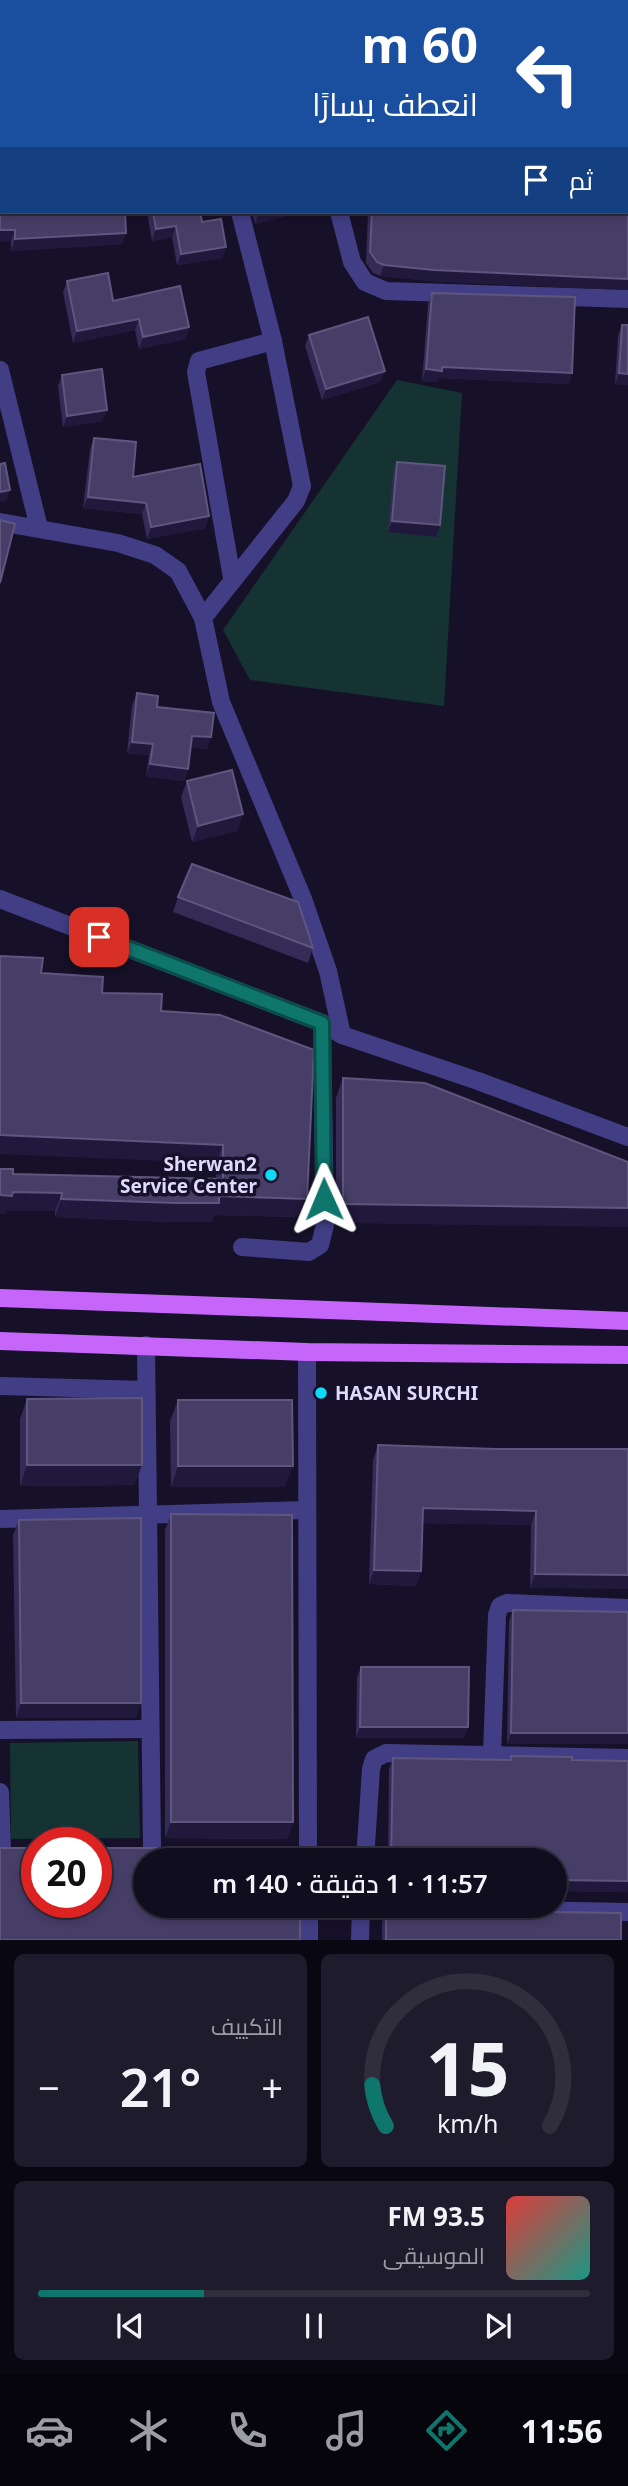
<!DOCTYPE html>
<html lang="ar">
<meta charset="utf-8">
<style>
:root{--surface:#100d1f;--page:#1e1b2c;--text:#f1f3f6;--muted:#9c9ca4;--line:#302d3d;--accent:#0f766e}
body{margin:0;font-family:"Noto Sans",Cairo,sans-serif;background:var(--page);color:var(--text);direction:rtl;height:100vh;display:flex;flex-direction:column;font-size:26px;white-space:nowrap}
*{box-sizing:border-box;margin:0}
p{font-size:23px;color:var(--muted)}
.icon{flex:none;width:38px;height:38px;fill:none;stroke:currentColor;stroke-width:2;stroke-linecap:round;stroke-linejoin:round}
.map{position:relative;height:1940px;overflow:hidden;direction:ltr}
.panel{display:flex;flex-direction:column;gap:14px;padding:14px;background:#090711;flex:1}
.panel>*{flex:none}
.hud{position:absolute;left:0px;top:0px;width:628px;height:214px;box-shadow:0 4px 10px #0003,0 0 0 2px var(--line);direction:rtl;background:#1a4fa0;color:#fff;overflow:hidden}
.speed{position:absolute;left:21px;top:1827px;display:flex;gap:14px;font-size:35px;font-weight:700;text-align:center}
.speed>*{display:grid;place-content:center;width:91px;height:91px;border-radius:50%;background:var(--surface);box-shadow:0 4px 10px #0003,0 0 0 2px var(--line);line-height:1}
.speed .limit{border:10px solid #d22;background:#fff;color:#111}
.pin{position:absolute;display:grid;place-items:center;width:60px;height:60px;color:#fff;margin:-30px;border-radius:14px;box-shadow:0 4px 10px #0006}
.me{position:absolute;width:77px;margin:-38px;rotate:359deg;stroke-linejoin:round;filter:drop-shadow(0 0 5px #0008)}
.turn{display:flex;align-items:center;gap:24px;height:147px;padding:0 35px;font-size:32px}
.turn .icon{width:91px;height:91px;stroke-width:2.5}
.turn b{display:block;font-size:49px;line-height:60px}
.then{display:flex;align-items:center;height:66px;padding:0 35px;background:#0003;gap:14px;font-size:26px}
.big{font-size:52px;font-weight:600;line-height:1.1}
.panel .tile{flex:1;display:flex;flex-direction:column;justify-content:center;gap:10px;min-width:0;padding:0 24px;border-radius:10px;background:var(--page)}
.panel .dial{align-items:center;gap:0}
.dial svg{height:182px;overflow:visible;fill:none;stroke:var(--line);stroke-width:7;stroke-linecap:round;text-anchor:middle}
.dial text{fill:var(--text);stroke:none}
.song{display:flex;align-items:center;gap:21px}
.cover{width:84px;height:84px;border-radius:10px;background:linear-gradient(135deg,hsl(0 70% 55%),hsl(170 70% 35%))}
.played{height:7px;border-radius:4px;background:linear-gradient(90deg,var(--accent) 30%,var(--line) 30%)}
.keys{display:flex;justify-content:space-around;direction:ltr}
.heat{display:flex;justify-content:space-between;align-items:center;font-size:38px;direction:ltr}
.panel .tiles{flex:1;display:grid;gap:14px;grid-template-columns:1fr 1fr}
.tile:last-child{grid-column:span 2}
.trip{position:absolute;left:133px;top:1848px;width:434px;height:70px;border-radius:35px;background:var(--surface);box-shadow:0 4px 10px #0003,0 0 0 2px var(--line);font-weight:600;line-height:70px;text-align:center;direction:rtl}
.tab-bar{display:flex;height:112px;justify-content:space-around;align-items:center;background:#06050c;color:var(--muted)}
.tab-bar .icon{width:49px;height:49px}
.tab-bar .selected{color:var(--accent)}
.tab-bar b{font-size:32px;color:var(--text)}
.map>svg:first-child{display:block}
.green{fill:#143332}
.lines{fill:none;stroke-linecap:round;stroke-linejoin:round}
.stream{stroke:#11264d;stroke-width:6}
.minor{stroke:#423e86;stroke-width:18}
.major{stroke:#c665fa;stroke-width:18}
.wall{fill:#352b56}
.shaded-wall{fill:#21193c}
.building{fill:#473e68;stroke:#5f567f;stroke-width:2}
.route-casing{stroke:#0a4d48;stroke-width:18}
.route{stroke:#0f766e;stroke-width:12}
.poi-dot{fill:#0ddaf7;stroke:#161129;stroke-width:2.5}
.labels{text-anchor:middle;dominant-baseline:central;stroke-width:7;stroke-linejoin:round;paint-order:stroke}
.poi-label{font-size:19px;font-weight:bold;fill:#dfdafe;stroke:#161129;text-anchor:end}
</style>
<div class="map">
<svg width="628" height="1940" viewBox="0 0 628 1940">
<rect width="100%" height="100%" fill="#161129"/>
<!-- green -->
<g class="green">
<path d="M 397,380 L 462,393 L 444,706 L 250,680 L 223,630 Z"/>
<path d="M 138,1741 L 140,1838 L 11,1839 L 10,1743 Z"/>
</g>
<g class="lines">
<!-- stream -->
<g class="stream">
<path d="M 318,0 L 323,2"/>
<path d="M 556,2 L 561,0"/>
</g>
<!-- minor -->
<g class="minor">
<path d="M 32,2 L 33,0"/>
<path d="M 0,70 L 2,66"/>
<path d="M 626,148 L 628,148"/>
<path d="M 339,212 L 352,262 L 365,282 L 386,291 L 628,299"/>
<path d="M 0,370 L 39,528"/>
<path d="M 0,522 L 118,543 L 155,555 L 178,571 L 203,618 L 221,702 L 303,899 L 328,971 L 342,1035"/>
<path d="M 232,578 L 196,372 L 199,361 L 273,341"/>
<path d="M 203,618 L 296,501 L 302,486 L 273,341 L 240,212"/>
<path d="M 0,899 L 322,1023 L 342,1035 L 478,1081 L 628,1137"/>
<path d="M 242,1247 L 309,1252 L 320,1245 L 325,1225 L 322,1023"/>
<path d="M 146,1345 L 152,1848"/>
<path d="M 307,1352 L 308,1860"/>
<path d="M 0,1386 L 146,1390"/>
<path d="M 0,1519 L 306,1510"/>
<path d="M 0,1730 L 149,1729"/>
<path d="M 492,1754 L 497,1615 L 500,1606 L 507,1603 L 628,1608"/>
<path d="M 0,1792 L 2,1850"/>
<path d="M 365,1860 L 371,1769 L 374,1759 L 386,1753 L 628,1758"/>
<path d="M 309,1906 L 309,1940"/>
<path d="M 361,1907 L 628,1912"/>
<path d="M 360,1940 L 361,1906"/>
</g>
<!-- major -->
<g class="major">
<path d="M 0,1298 L 628,1321"/>
<path d="M 0,1341 L 307,1352 L 628,1355"/>
</g>
</g>
<!-- wall -->
<g class="wall">
<path d="M 628,166 L 628,290 L 430,281 L 380,276 L 373,273 L 366,263 L 368,212 L 626,212 Z"/>
<path d="M 2,188 L 126,233 L 122,244 L 11,251 L 11,241 Z"/>
<path d="M 147,212 L 200,212 L 202,222 L 226,247 L 222,258 L 177,265 L 172,237 L 152,241 Z"/>
<path d="M 252,212 L 301,212 L 255,224 Z"/>
<path d="M 67,281 L 113,301 L 189,327 L 185,339 L 139,349 L 135,330 L 73,343 L 63,292 Z"/>
<path d="M 432,293 L 572,373 L 568,384 L 439,378 L 438,382 L 422,381 L 428,304 Z"/>
<path d="M 622,325 L 628,385 L 615,384 L 618,336 Z"/>
<path d="M 309,335 L 385,371 L 380,382 L 322,400 L 305,346 Z"/>
<path d="M 62,375 L 103,421 L 63,427 L 58,386 Z"/>
<path d="M 94,438 L 133,477 L 209,516 L 205,528 L 147,539 L 142,514 L 83,508 L 90,449 Z"/>
<path d="M 397,462 L 440,525 L 436,537 L 388,532 L 393,473 Z"/>
<path d="M 137,693 L 157,707 L 207,749 L 190,747 L 188,769 L 184,781 L 146,776 L 149,755 L 127,753 L 132,705 Z"/>
<path d="M 187,781 L 243,814 L 237,831 L 192,842 L 181,797 Z"/>
<path d="M 178,897 L 313,948 L 308,963 L 173,912 Z"/>
<path d="M 41,973 L 161,1011 L 307,1199 L 301,1217 L 214,1215 L 212,1222 L 169,1222 L 55,1217 L 55,1211 L 7,1211 L 6,1214 L 0,1214 L 0,1169 L 13,1174 L 216,1179 L 216,1163 Z"/>
<path d="M 343,1078 L 425,1083 L 336,1223 L 336,1098 Z"/>
<path d="M 27,1399 L 142,1465 L 134,1485 L 20,1486 L 20,1419 Z"/>
<path d="M 178,1400 L 285,1487 L 171,1487 L 170,1421 Z"/>
<path d="M 378,1445 L 496,1449 L 628,1449 L 530,1588 L 531,1525 L 423,1523 L 421,1571 L 416,1586 L 369,1584 L 373,1460 Z"/>
<path d="M 171,1514 L 293,1822 L 287,1839 L 165,1838 L 165,1530 Z"/>
<path d="M 19,1520 L 136,1718 L 16,1718 L 13,1535 Z"/>
<path d="M 513,1610 L 628,1612 L 507,1744 L 509,1621 Z"/>
<path d="M 361,1667 L 468,1727 L 464,1738 L 356,1738 L 357,1678 Z"/>
<path d="M 511,1756 L 572,1760 L 628,1761 L 628,1892 L 555,1891 L 555,1860 L 388,1860 L 389,1769 L 393,1758 L 509,1760 Z"/>
<path d="M 386,1910 L 621,1940 L 382,1940 L 382,1922 Z"/>
</g>
<!-- shaded-wall -->
<g class="shaded-wall">
<rect x="0" y="15" width="2" height="10"/>
<path d="M 627,125 L 628,125 L 628,136 L 626,136 Z"/>
<path d="M 259,212 L 301,212 L 255,224 Z"/>
<path d="M 176,226 L 172,237 L 152,241 L 156,229 Z"/>
<path d="M 0,230 L 15,230 L 11,241 L 0,242 Z"/>
<path d="M 126,233 L 122,244 L 11,251 L 15,239 Z"/>
<path d="M 226,247 L 222,258 L 177,265 L 181,254 Z"/>
<path d="M 384,265 L 628,279 L 628,290 L 430,281 L 380,276 Z"/>
<path d="M 139,319 L 135,330 L 73,343 L 77,331 Z"/>
<path d="M 189,327 L 185,339 L 139,349 L 143,337 Z"/>
<path d="M 442,367 L 572,373 L 568,384 L 439,378 L 438,382 L 422,381 L 426,369 Z"/>
<path d="M 385,371 L 380,382 L 322,400 L 326,389 Z"/>
<path d="M 619,373 L 628,374 L 628,385 L 615,384 Z"/>
<path d="M 107,410 L 103,421 L 63,427 L 67,416 Z"/>
<path d="M 10,490 L 6,501 L 0,502 L 0,492 Z"/>
<path d="M 88,497 L 146,503 L 142,514 L 83,508 Z"/>
<path d="M 209,516 L 205,528 L 147,539 L 151,527 Z"/>
<path d="M 392,521 L 440,525 L 436,537 L 388,532 Z"/>
<path d="M 192,736 L 211,737 L 207,749 L 188,747 Z"/>
<path d="M 132,742 L 153,744 L 149,755 L 127,753 Z"/>
<path d="M 150,764 L 188,769 L 184,781 L 146,776 Z"/>
<path d="M 243,814 L 237,831 L 192,842 L 198,826 Z"/>
<path d="M 0,1135 L 223,1145 L 216,1163 L 0,1154 Z"/>
<path d="M 13,1192 L 62,1193 L 55,1211 L 7,1211 L 6,1214 L 0,1214 L 0,1195 Z"/>
<path d="M 219,1196 L 307,1199 L 301,1217 L 214,1215 L 212,1222 L 169,1222 L 55,1217 L 61,1199 Z"/>
<path d="M 343,1204 L 628,1208 L 628,1227 L 336,1223 Z"/>
<path d="M 27,1465 L 142,1465 L 134,1485 L 20,1486 Z"/>
<path d="M 178,1466 L 293,1466 L 285,1487 L 171,1487 Z"/>
<path d="M 423,1508 L 536,1511 L 531,1525 L 418,1523 Z"/>
<path d="M 374,1570 L 421,1571 L 416,1586 L 369,1584 Z"/>
<path d="M 535,1574 L 628,1575 L 628,1589 L 530,1588 Z"/>
<path d="M 21,1703 L 141,1703 L 136,1718 L 16,1718 Z"/>
<path d="M 360,1727 L 468,1727 L 464,1738 L 356,1738 Z"/>
<path d="M 511,1733 L 628,1733 L 628,1744 L 507,1744 Z"/>
<path d="M 171,1822 L 293,1822 L 287,1839 L 165,1838 Z"/>
<path d="M 555,1880 L 628,1881 L 628,1892 L 555,1891 Z"/>
</g>
<!-- building -->
<g class="building">
<path d="M 0,0 L 20,0 L 19,2 L 2,2 L 2,15 L 0,15 Z"/>
<rect x="95" y="0" width="28" height="2"/>
<path d="M 140,0 L 179,0 L 179,2 L 130,2 Z"/>
<path d="M 626,64 L 628,64 L 628,125 L 626,126 Z"/>
<path d="M 626,166 L 628,166 L 628,279 L 434,270 L 384,265 L 377,262 L 370,252 L 372,212 L 626,212 Z"/>
<path d="M 0,188 L 2,188 L 2,212 L 125,212 L 126,233 L 15,239 L 15,230 L 0,230 Z"/>
<path d="M 153,212 L 200,212 L 202,222 L 221,219 L 226,247 L 181,254 L 176,226 L 156,229 Z"/>
<path d="M 108,273 L 113,301 L 180,286 L 189,327 L 143,337 L 139,319 L 77,331 L 67,281 Z"/>
<path d="M 432,293 L 575,297 L 572,373 L 442,367 L 442,371 L 426,369 Z"/>
<path d="M 368,317 L 385,371 L 326,389 L 309,335 Z"/>
<path d="M 622,325 L 628,325 L 628,374 L 619,373 Z"/>
<path d="M 102,369 L 107,410 L 67,416 L 62,375 Z"/>
<path d="M 94,438 L 136,442 L 133,477 L 200,464 L 209,516 L 151,527 L 146,503 L 88,497 Z"/>
<path d="M 397,462 L 445,466 L 440,525 L 392,521 Z"/>
<path d="M 5,463 L 10,490 L 0,492 L 0,464 Z"/>
<path d="M 0,520 L 15,524 L 0,583 Z"/>
<path d="M 137,693 L 158,696 L 157,707 L 214,713 L 211,737 L 192,736 L 188,769 L 150,764 L 153,744 L 132,742 Z"/>
<path d="M 232,770 L 243,814 L 198,826 L 187,781 Z"/>
<path d="M 192,864 L 298,902 L 313,948 L 178,897 Z"/>
<path d="M 0,956 L 43,958 L 41,973 L 103,977 L 102,993 L 162,994 L 161,1011 L 220,1015 L 314,1050 L 307,1199 L 219,1196 L 219,1203 L 176,1203 L 61,1199 L 62,1193 L 13,1192 L 12,1196 L 0,1195 L 0,1169 L 13,1169 L 13,1174 L 223,1179 L 223,1145 L 0,1135 Z"/>
<path d="M 343,1078 L 425,1083 L 628,1162 L 628,1208 L 343,1204 Z"/>
<path d="M 142,1398 L 142,1465 L 27,1465 L 27,1399 Z"/>
<path d="M 178,1400 L 292,1400 L 293,1466 L 178,1466 Z"/>
<path d="M 378,1445 L 496,1449 L 628,1449 L 628,1575 L 535,1574 L 536,1511 L 423,1508 L 421,1571 L 374,1570 Z"/>
<path d="M 171,1514 L 292,1515 L 293,1822 L 171,1822 Z"/>
<path d="M 141,1518 L 141,1703 L 21,1703 L 19,1520 Z"/>
<path d="M 513,1610 L 628,1612 L 628,1733 L 511,1733 Z"/>
<path d="M 361,1667 L 469,1667 L 468,1727 L 360,1727 Z"/>
<path d="M 511,1756 L 572,1757 L 572,1760 L 628,1761 L 628,1881 L 555,1880 L 555,1860 L 391,1860 L 393,1758 L 511,1760 Z"/>
<path d="M 0,1848 L 37,1848 L 37,1902 L 96,1902 L 96,1848 L 292,1848 L 292,1851 L 301,1851 L 301,1860 L 145,1860 L 145,1906 L 300,1906 L 300,1940 L 0,1940 Z"/>
<path d="M 386,1910 L 621,1913 L 621,1940 L 386,1940 Z"/>
</g>
<g class="lines">
<defs>
<path id="route" d="M 99,937 L 322,1023 L 324,1199"/>
</defs>
<!-- route casing -->
<use href="#route" class="route-casing"/>
<!-- route -->
<use href="#route" class="route"/>
</g>
<!-- markers -->
<g class="poi-dot">
<circle cx="271" cy="1175" r="7"/>
<circle cx="321" cy="1393" r="7"/>
</g>
<g class="labels">
<!-- poi labels -->
<g class="poi-label">
<text x="257" y="1164">Sherwan2<tspan x="257" dy="22">Service Center</tspan></text>
<text x="335" y="1393" text-anchor="start">HASAN SURCHI</text>
</g>
</g>
</svg>
<div class="speed"><div class="limit">20</div></div>
<div class="pin" style="left:99px;top:937px;background:#d93025"><svg class="icon" aria-label="arrive" viewBox="0 0 24 24"><path d="M6 21V4h12l-3 4 3 4H6"/></svg></div>
<svg class="me" style="left:324px;top:1199px" viewBox="-20 -20 40 40"><path d="M0-17L14 15 0 8-14 15z" fill="#0f766e" stroke="#fff" stroke-width="4"/></svg>
<div class="trip">11:57 · 1 دقيقة · 140 m</div>
<div class="hud">
<div class="turn"><svg class="icon" aria-label="left" viewBox="0 0 24 24"><path d="M17 20v-9H6M10 6l-5 5 5 5"/></svg><div><b>60 m</b>انعطف يسارًا</div></div>
<div class="then">ثم<svg class="icon" aria-label="arrive" viewBox="0 0 24 24"><path d="M6 21V4h12l-3 4 3 4H6"/></svg></div>
</div>
</div>
<section class="panel">
<div class="tiles">
<div class="tile dial"><svg viewBox="0 0 100 80">
<path d="M14 69A42 42 0 1 1 86 69"/>
<path d="M14 69A42 42 0 0 1 8 51" stroke="#0f766e"/>
<text x="50" y="56" font-size="32" font-weight="700">15</text>
<text x="50" y="72" font-size="11">km/h</text>
</svg></div>
<div class="tile"><p>التكييف</p>
<div class="heat"><a>−</a><b class="big">21°</b><a>+</a></div>
</div>
<div class="tile">
<div class="song"><i class="cover"></i><div><b>93.5 FM</b><p>الموسيقى</p></div></div>
<div class="played"></div>
<div class="keys"><svg class="icon" aria-label="previous" viewBox="0 0 24 24"><path d="M18 5L8 12l10 7zM5 5v14"/></svg><svg class="icon" aria-label="pause" viewBox="0 0 24 24"><path d="M8 5v14M16 5v14"/></svg><svg class="icon" aria-label="next" viewBox="0 0 24 24"><path d="M6 5l10 7-10 7zM19 5v14"/></svg></div>
</div>
</div>
</section>
<nav class="tab-bar">
<b>11:56</b>
<svg class="icon selected" aria-label="directions" viewBox="0 0 24 24"><path d="M12 3l9 9-9 9-9-9zM9 14v-3h6M13 9l2 2-2 2"/></svg>
<svg class="icon" aria-label="music" viewBox="0 0 24 24"><path d="M9 18V5l10-2v13"/><circle cx="6" cy="18" r="3"/><circle cx="16" cy="16" r="3"/></svg>
<svg class="icon" aria-label="phone" viewBox="0 0 24 24"><path d="M5 4h4l2 5-3 2q2 4 5 5l2-3 5 2v4C11 20 4 13 5 4z"/></svg>
<svg class="icon" aria-label="climate" viewBox="0 0 24 24"><path d="M12 3v18M4 7l16 10M4 17L20 7"/></svg>
<svg class="icon" aria-label="car" viewBox="0 0 24 24"><path d="M5 17H2v-5l4-1 3-4h7l3 4 3 1v5h-3M9 17h6M6 11h13"/><circle cx="7" cy="17" r="2"/><circle cx="17" cy="17" r="2"/></svg>
</nav>
